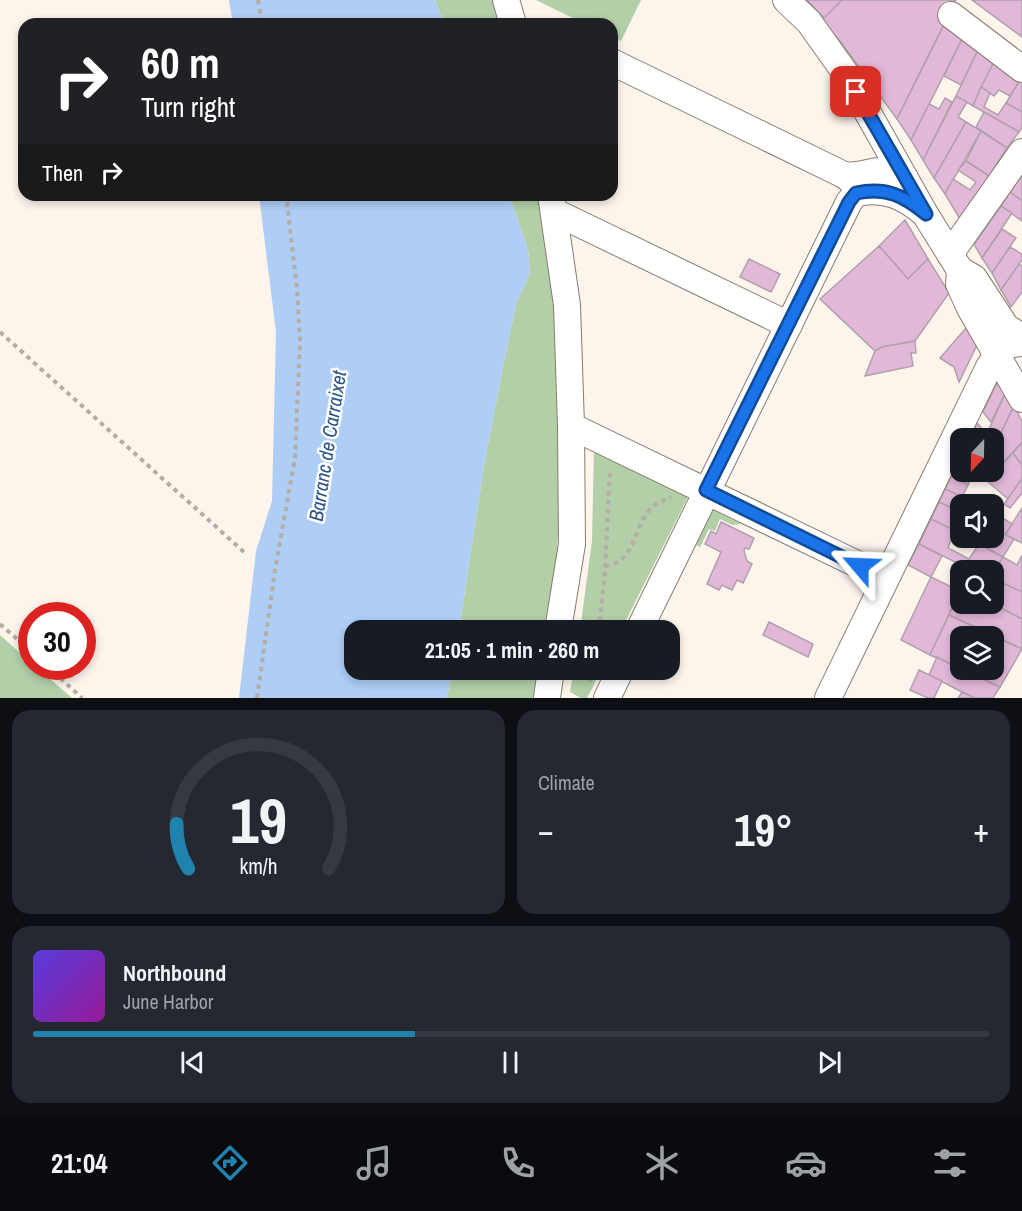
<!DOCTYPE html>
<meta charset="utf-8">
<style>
:root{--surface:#171b24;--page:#242831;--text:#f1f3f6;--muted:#9ea1a6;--line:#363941;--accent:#1f83ae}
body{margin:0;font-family:"Archivo Narrow",sans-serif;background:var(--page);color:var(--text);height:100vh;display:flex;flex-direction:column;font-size:22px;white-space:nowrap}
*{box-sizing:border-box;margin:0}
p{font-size:20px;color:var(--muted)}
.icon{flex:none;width:33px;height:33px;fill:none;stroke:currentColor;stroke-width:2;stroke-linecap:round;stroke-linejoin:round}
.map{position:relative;height:698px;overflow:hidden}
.panel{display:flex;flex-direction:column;gap:12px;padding:12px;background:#0d0f14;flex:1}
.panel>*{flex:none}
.top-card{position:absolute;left:18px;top:18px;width:600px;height:183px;border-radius:18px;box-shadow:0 3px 9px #0003;background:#202124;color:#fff;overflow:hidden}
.needle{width:39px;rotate:202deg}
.fabs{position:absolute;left:950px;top:428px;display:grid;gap:12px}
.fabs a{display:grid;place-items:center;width:54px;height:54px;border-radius:12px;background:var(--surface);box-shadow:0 3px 9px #0003;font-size:30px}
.speed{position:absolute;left:18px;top:602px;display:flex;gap:12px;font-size:30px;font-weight:700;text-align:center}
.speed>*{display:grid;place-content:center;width:78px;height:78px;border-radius:50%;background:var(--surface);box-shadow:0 3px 9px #0003;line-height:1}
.speed .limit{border:9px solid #d22;background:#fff;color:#111}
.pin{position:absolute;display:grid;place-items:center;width:51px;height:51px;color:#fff;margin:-26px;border-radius:12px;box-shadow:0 3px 9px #0006}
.me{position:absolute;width:66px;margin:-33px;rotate:296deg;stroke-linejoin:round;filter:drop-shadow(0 0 4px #0008)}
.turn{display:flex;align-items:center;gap:21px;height:126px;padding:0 24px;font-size:27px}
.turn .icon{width:78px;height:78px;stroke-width:2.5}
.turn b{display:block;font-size:42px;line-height:51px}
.then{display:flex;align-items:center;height:57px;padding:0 24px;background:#0003;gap:12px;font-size:22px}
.big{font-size:45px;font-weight:700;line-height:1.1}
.panel .widget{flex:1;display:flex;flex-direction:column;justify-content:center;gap:9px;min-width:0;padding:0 21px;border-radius:18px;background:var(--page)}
.panel .dial{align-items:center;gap:0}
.dial svg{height:156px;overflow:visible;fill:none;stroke:var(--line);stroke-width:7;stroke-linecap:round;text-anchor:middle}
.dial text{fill:var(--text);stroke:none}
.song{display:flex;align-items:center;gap:18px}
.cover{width:72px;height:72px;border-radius:9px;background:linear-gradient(135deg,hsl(250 70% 55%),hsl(300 70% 35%))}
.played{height:6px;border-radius:3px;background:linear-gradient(90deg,var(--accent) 40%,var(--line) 40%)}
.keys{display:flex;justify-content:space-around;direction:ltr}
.heat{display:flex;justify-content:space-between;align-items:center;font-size:33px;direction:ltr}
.panel .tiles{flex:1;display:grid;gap:12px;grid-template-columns:1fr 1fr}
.widget:last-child{grid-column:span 2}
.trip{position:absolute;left:344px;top:620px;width:336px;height:60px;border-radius:18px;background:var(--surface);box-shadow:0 3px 9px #0003;font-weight:700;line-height:60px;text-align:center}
.tabs{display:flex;height:96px;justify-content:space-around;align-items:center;background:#090b0e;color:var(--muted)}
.tabs .icon{width:42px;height:42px}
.tabs .selected{color:var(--accent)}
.tabs b{font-size:27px;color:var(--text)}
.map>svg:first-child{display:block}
.green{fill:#b2cfa8}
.water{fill:#aecef6}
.building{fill:#e2b8d9;stroke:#b0a0ac;stroke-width:1.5}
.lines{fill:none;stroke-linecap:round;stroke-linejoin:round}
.minor-casing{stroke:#887c6f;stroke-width:28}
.path{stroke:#b4aca5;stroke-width:4;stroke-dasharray:4.5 4.5;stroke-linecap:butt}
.minor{stroke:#fff;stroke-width:26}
.route-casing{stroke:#114b97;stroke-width:15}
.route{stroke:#1a73e8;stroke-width:10}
.labels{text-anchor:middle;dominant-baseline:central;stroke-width:5;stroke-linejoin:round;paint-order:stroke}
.water-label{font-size:20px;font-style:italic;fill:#2a5486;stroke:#fff}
</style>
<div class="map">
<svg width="1022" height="698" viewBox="0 0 1022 698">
<rect width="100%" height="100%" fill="#fdf4ec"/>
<!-- green -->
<g class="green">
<path d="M 435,0 L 493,0 L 500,24 L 444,24 Z"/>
<path d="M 536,0 L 641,0 L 621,41 L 612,37 L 612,24 L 585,24 Z"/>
<path d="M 509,195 L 541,195 L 559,330 L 560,508 L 554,590 L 546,630 L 459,630 L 484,465 L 503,367 L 516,304 L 530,273 L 528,250 Z"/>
<path d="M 594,450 L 688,497 L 621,630 L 580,630 L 592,541 Z"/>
<path d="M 713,510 L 741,524 L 732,525 L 720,519 L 715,531 L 709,529 L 700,547 L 696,545 Z"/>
<path d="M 0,635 L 31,663 L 32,666 L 35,666 L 72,698 L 0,698 Z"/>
<path d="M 452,669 L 538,669 L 533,698 L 447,698 Z"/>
<path d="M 574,669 L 602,669 L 587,698 L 581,698 L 570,692 Z"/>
</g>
<!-- water -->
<g class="water">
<path d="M 229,0 L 435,0 L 444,24 L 233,24 Z"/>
<path d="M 259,195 L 509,195 L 528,250 L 530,273 L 516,304 L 503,367 L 484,465 L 459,630 L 354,630 L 354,669 L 452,669 L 447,698 L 239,698 L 256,551 L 272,501 L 276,332 Z"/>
</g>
<!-- building -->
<g class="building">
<path d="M 803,0 L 956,0 L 897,119 L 840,41 Z"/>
<path d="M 807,0 L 842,0 L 824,18 Z"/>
<path d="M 972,0 L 1022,0 L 1022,37 Z"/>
<path d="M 944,25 L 962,39 L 911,140 L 897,119 Z"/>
<path d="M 962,39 L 978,50 L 961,85 L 944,76 Z"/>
<path d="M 978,50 L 994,62 L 973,106 L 956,96 Z"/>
<path d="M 994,62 L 1020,80 L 1010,96 L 999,90 L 994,96 L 981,87 Z"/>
<path d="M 1020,80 L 1022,82 L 1022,112 L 1006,103 Z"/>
<path d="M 981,87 L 990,93 L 984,107 L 998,115 L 1006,103 L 1022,112 L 1022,127 L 1019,132 L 973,106 Z"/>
<path d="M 956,96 L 967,102 L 958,117 L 966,122 L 934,178 L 923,160 Z"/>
<path d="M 945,98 L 952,102 L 923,160 L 911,140 L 929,104 L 939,109 Z"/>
<path d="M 984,112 L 1019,132 L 1007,148 L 976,127 Z"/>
<path d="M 966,122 L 981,131 L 945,194 L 934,178 Z"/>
<path d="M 981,131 L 1007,148 L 989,176 L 966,161 Z"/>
<path d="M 966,161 L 989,176 L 960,219 L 945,194 L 953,179 L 970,190 L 976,182 L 958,170 Z"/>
<path d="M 1022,175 L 1022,201 L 1010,192 Z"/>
<path d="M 1010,192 L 1022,201 L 1022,221 L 1001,206 Z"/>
<path d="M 1001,206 L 1012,213 L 982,258 L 974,244 Z"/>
<path d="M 905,220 L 928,259 L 908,279 L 879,246 Z"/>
<path d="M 1002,229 L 1016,238 L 992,273 L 982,258 Z"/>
<path d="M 879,246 L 908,279 L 928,259 L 949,293 L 915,341 L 882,347 L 875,351 L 820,299 Z"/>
<path d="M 1010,247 L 1022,254 L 1022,260 L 1001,290 L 992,273 Z"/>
<path d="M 749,259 L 780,274 L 771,292 L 740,277 Z"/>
<path d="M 1019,264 L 1022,266 L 1022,292 L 1011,307 L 1001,290 Z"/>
<path d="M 966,328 L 977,345 L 959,382 L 954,367 L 940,358 Z"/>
<path d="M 915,341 L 916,353 L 911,353 L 913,366 L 865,376 L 875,351 L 882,347 Z"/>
<path d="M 998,381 L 1005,394 L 991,422 L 983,412 Z"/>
<path d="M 1005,394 L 1014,406 L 993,449 L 993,438 L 985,438 Z"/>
<path d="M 1014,406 L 1022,421 L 1022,442 L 987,481 L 980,476 L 982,471 L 993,471 L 993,449 Z"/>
<path d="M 977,423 L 987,434 L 985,438 L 970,438 Z"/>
<path d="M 1022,443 L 1022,465 L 1013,453 Z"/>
<path d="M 1013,453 L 1022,465 L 1022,479 L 1008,499 L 987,481 Z"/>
<path d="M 960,460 L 960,471 L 974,471 L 978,474 L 976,478 L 973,476 L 968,485 L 952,476 Z"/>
<path d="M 952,476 L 968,485 L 962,497 L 945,489 Z"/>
<path d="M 1022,479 L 1022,493 L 1010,508 L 1004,504 Z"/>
<path d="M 945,489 L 962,497 L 975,504 L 960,504 L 960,512 L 939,502 Z"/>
<path d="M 939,502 L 960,512 L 960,523 L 954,531 L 931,519 Z"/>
<path d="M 1022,508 L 1022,543 L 1005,535 Z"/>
<path d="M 998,515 L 1012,524 L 1005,535 L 993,528 L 993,522 Z"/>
<path d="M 931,519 L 960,533 L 960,537 L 962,537 L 959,544 L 951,540 L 948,548 L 969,559 L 979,544 L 1003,557 L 993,574 L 993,570 L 971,570 L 919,544 Z"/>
<path d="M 721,522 L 754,538 L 749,549 L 745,548 L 744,551 L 747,561 L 752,564 L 743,583 L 737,580 L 732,590 L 722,585 L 719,590 L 707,584 L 721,552 L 705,544 L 711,531 L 716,534 Z"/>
<path d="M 993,528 L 1014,539 L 1003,557 L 979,544 L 983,537 L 993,537 Z"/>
<path d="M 919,544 L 942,556 L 931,577 L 908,565 Z"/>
<path d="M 1022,555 L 1022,592 L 993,579 L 993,574 L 1003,557 L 1017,565 Z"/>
<path d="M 931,577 L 960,591 L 930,655 L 901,640 Z"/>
<path d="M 993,579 L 1000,582 L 993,599 Z"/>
<path d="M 1000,582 L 1022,592 L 1022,619 L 991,603 L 993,603 Z"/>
<path d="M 960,591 L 960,603 L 991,603 L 1022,619 L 1022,649 L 949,615 Z"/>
<path d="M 949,615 L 1022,649 L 1000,687 L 961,669 L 993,669 L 993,636 L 960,636 L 960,668 L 930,655 Z"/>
<path d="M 769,622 L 813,644 L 808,657 L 763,635 Z"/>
<path d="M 937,657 L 960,669 L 1000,687 L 993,698 L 975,698 L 962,692 L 929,675 Z"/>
<path d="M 919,670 L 942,681 L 934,698 L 928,698 L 910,690 Z"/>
<path d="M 962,692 L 975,698 L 958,698 Z"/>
</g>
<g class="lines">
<defs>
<g id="minor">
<path d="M 506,0 L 513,24"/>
<path d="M 786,0 L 809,22 L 846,74 L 925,214 L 960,270 L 974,278 L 1006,327 L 1022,337"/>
<path d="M 951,15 L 1022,69"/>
<path d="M 612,62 L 844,175 C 851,180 856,184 856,193"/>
<path d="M 844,175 C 873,179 873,160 906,180"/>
<path d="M 551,195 L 567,305 L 571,426 L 572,544 L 558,630"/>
<path d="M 555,212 L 789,325"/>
<path d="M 950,254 L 1022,152"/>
<path d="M 960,270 L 959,284 L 970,308 L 1022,399"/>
<path d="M 571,426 L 886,578"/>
<path d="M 639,630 L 849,202 L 856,193 C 884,187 904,196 925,214"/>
<path d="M 547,698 L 551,669"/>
<path d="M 607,698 L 621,669"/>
<path d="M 828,698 L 989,367 C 998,352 1004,343 1022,343"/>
</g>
</defs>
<!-- minor casing -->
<use href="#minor" class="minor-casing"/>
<!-- path -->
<g class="path">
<path d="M 258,0 L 262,24"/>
<path d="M 0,332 L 244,552"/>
<path d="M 605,566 C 634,563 633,532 647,513 C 653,504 662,501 671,497"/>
<path d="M 0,624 L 32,652"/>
<path d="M 599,630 L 605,571 L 610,469"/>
<path d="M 47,666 L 82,698"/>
<path d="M 590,682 L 591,669"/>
<path d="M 257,698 L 275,570 L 295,458 L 300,342 L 297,288 L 286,195"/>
</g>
<!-- minor -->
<use href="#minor" class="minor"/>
</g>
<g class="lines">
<defs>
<path id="route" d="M 856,92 L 926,214 C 903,195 886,187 856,193 L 849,202 L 706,490 L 860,566"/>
</defs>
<!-- route casing -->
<use href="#route" class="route-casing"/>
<!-- route -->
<use href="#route" class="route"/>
</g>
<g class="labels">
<!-- water labels -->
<g class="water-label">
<text transform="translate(327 446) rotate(-81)">Barranc de Carraixet</text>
</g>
</g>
</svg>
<div class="fabs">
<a><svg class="needle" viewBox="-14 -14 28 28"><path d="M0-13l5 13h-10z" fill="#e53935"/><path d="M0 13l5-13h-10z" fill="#9ea1a6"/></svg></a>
<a><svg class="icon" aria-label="sound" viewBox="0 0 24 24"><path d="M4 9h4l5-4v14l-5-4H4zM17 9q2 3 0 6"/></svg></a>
<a><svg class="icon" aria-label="search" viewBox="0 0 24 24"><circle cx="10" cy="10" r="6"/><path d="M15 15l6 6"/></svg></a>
<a><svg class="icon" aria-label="layers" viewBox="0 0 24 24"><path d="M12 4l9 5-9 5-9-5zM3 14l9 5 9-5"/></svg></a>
</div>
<div class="speed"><div class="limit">30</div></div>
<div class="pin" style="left:856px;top:92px;background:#d93025"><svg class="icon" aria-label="arrive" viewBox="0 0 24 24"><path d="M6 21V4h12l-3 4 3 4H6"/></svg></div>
<svg class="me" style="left:860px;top:566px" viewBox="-20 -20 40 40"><path d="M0-17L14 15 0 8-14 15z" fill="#1a73e8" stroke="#fff" stroke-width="4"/></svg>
<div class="trip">21:05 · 1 min · 260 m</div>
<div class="top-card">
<div class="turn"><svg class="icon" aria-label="right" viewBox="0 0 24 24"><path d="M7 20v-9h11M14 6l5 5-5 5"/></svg><div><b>60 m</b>Turn right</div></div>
<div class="then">Then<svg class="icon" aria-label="right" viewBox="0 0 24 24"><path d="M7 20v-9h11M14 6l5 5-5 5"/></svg></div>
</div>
</div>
<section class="panel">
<div class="tiles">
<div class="widget dial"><svg viewBox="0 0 100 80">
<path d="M14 69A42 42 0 1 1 86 69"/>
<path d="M14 69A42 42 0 0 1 8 46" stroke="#1f83ae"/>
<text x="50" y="56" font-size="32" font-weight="700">19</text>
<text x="50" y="72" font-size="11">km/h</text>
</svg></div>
<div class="widget"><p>Climate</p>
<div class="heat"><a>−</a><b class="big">19°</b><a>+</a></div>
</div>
<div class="widget">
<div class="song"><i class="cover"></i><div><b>Northbound</b><p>June Harbor</p></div></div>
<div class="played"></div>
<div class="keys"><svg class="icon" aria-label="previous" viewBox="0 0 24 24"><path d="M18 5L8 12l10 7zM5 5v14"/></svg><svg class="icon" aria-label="pause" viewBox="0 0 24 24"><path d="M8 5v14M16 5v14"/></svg><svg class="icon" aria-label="next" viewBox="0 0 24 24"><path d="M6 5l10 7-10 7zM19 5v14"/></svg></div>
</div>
</div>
</section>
<nav class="tabs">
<b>21:04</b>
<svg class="icon selected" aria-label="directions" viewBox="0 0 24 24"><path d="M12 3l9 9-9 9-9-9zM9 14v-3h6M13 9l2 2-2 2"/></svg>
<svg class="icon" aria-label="music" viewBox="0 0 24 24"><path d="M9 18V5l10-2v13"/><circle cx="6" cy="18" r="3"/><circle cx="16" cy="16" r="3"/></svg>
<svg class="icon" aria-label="phone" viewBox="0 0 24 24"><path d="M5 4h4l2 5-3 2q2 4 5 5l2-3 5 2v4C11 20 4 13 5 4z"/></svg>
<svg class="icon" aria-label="climate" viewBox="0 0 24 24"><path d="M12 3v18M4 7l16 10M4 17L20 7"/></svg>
<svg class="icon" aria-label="car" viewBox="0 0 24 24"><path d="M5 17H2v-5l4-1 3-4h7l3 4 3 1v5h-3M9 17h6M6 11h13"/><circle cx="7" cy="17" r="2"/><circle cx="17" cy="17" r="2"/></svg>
<svg class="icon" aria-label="filters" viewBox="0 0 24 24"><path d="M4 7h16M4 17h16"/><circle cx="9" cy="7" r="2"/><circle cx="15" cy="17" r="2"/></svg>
</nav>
